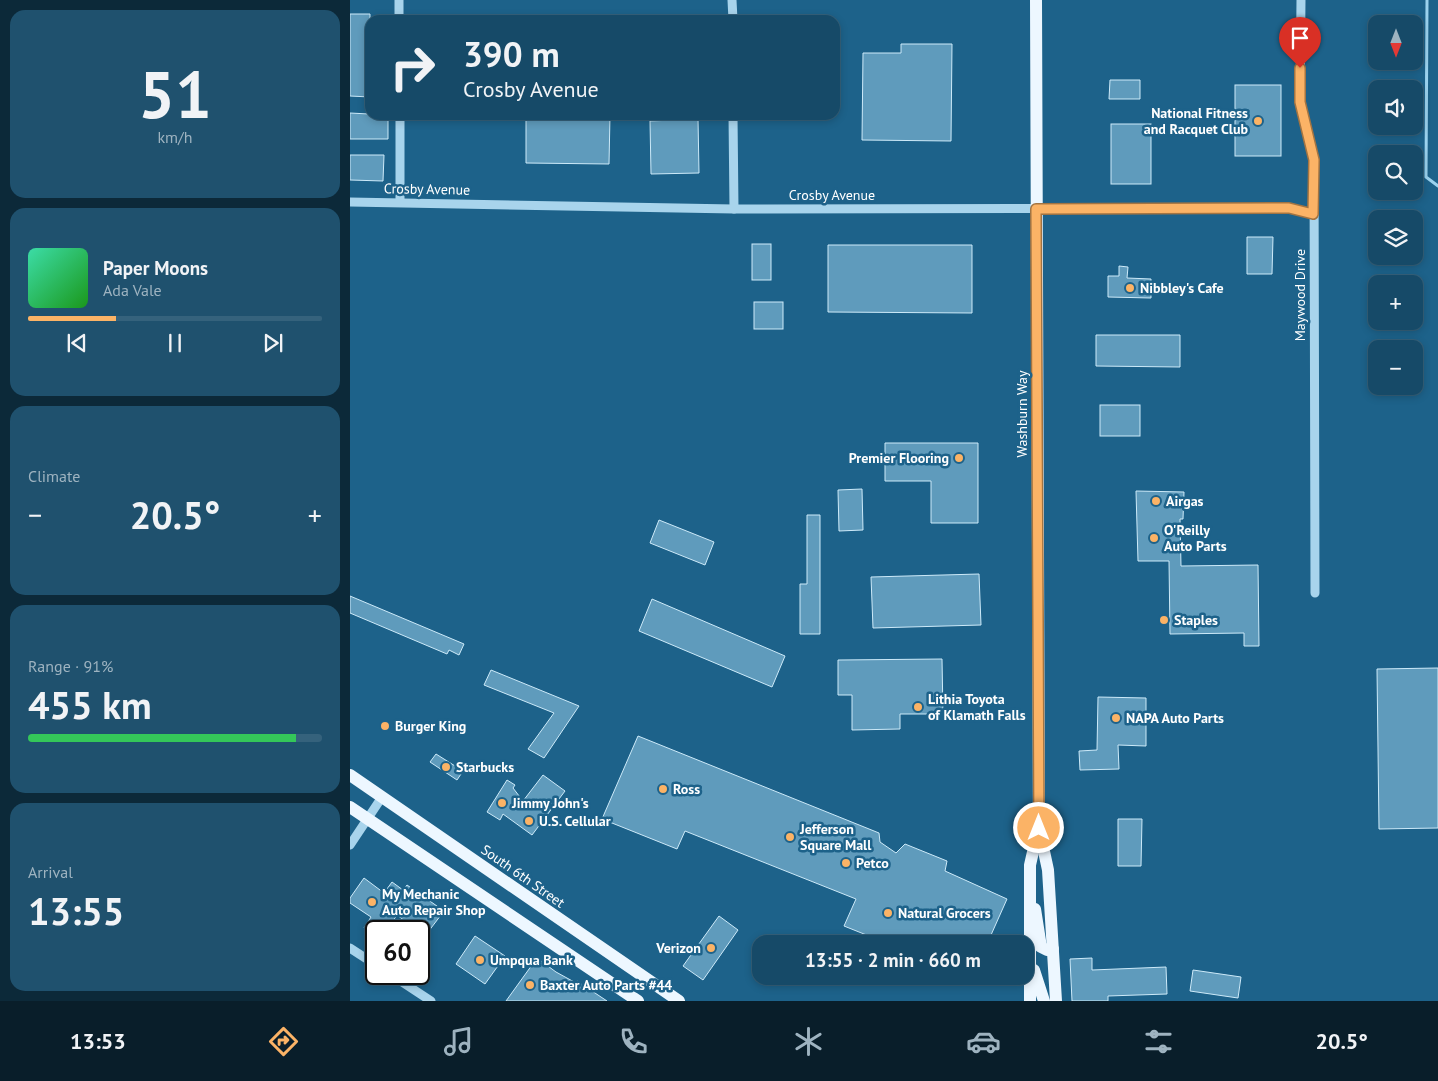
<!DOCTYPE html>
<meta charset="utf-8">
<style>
:root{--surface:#164a68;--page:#1f516e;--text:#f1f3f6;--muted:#9eb3c0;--line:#35627c;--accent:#fbb366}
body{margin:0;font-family:"PT Sans",sans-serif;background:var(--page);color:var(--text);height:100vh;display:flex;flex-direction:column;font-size:19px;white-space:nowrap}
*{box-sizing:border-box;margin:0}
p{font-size:16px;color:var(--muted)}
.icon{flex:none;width:28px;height:28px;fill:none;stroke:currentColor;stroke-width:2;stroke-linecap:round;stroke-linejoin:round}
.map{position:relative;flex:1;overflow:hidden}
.details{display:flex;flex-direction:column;gap:10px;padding:10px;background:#0c2939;width:350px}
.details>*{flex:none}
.banner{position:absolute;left:15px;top:15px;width:475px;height:105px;border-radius:15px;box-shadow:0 2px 8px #0003,0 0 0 1px var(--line);background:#164a68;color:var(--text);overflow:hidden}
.needle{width:32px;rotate:180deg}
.buttons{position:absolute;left:1018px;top:15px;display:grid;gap:10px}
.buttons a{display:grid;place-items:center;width:55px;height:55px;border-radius:10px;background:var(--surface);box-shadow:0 2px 8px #0003,0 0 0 1px var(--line);font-size:25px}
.speed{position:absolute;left:15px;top:920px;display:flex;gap:10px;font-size:25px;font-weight:700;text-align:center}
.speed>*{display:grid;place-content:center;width:65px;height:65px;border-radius:50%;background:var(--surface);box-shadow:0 2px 8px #0003,0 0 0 1px var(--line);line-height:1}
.speed .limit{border:2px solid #111;border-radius:8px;background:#fff;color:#111}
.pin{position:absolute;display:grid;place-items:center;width:42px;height:42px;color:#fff;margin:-51px -21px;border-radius:50% 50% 50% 0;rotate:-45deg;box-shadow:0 0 5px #0007}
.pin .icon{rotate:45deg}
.me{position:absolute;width:55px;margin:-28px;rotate:0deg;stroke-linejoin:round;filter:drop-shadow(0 0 4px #0008)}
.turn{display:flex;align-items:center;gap:18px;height:105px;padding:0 15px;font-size:22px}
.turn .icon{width:65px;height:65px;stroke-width:2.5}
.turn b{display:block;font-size:35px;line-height:42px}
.big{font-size:38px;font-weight:600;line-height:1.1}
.details .widget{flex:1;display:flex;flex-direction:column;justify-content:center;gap:8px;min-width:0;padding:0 18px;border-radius:15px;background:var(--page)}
.details .dial{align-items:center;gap:0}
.dial b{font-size:65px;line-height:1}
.song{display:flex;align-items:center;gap:15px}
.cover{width:60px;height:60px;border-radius:8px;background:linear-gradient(135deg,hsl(160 70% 55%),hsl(120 70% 35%))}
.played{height:5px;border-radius:2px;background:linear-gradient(90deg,var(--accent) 30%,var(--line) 30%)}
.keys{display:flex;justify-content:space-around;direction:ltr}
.heat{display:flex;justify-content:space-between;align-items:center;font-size:28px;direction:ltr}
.charge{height:8px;border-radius:4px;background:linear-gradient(90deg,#34c759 91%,var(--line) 0)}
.trip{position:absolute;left:402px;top:935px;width:282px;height:50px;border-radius:15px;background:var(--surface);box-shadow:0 2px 8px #0003,0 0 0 1px var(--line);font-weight:600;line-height:50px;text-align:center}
.dock{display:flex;height:80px;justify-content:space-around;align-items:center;background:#091e2a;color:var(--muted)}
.dock .icon{width:35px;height:35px}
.dock .on{color:var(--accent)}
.dock b{font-size:22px;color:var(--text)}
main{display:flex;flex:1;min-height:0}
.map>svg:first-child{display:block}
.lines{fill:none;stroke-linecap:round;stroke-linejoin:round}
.stream{stroke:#9bd2ee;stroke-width:3}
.building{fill:#5f9bbc;stroke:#cdeaf9}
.minor{stroke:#a8d4ec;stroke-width:9}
.major{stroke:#edf7ff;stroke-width:12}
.route-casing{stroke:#a37442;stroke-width:12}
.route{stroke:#fbb366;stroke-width:9}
.poi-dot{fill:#fbb366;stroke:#1d628a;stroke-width:2}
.labels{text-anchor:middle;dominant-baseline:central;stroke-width:5;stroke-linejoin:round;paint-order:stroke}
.poi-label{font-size:14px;font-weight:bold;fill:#fff;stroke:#1d628a;text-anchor:start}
.street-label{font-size:14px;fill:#fff;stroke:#1d628a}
</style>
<main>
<section class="details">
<div class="widget dial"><b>51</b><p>km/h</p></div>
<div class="widget">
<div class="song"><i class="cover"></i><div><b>Paper Moons</b><p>Ada Vale</p></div></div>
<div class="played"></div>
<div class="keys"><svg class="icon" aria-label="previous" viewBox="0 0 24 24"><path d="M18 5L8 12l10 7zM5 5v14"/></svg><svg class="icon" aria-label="pause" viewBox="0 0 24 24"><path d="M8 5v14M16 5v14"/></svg><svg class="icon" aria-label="next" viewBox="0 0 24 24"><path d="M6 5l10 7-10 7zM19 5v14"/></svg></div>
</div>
<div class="widget"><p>Climate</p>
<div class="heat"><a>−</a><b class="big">20.5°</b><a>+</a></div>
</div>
<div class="widget"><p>Range · 91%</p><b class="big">455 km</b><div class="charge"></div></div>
<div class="widget"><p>Arrival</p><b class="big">13:55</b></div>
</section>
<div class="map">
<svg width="1088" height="1001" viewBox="0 0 1088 1001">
<rect width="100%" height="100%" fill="#1d628a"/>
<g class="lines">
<!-- stream -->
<path class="stream" d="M 1077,0 L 1076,177 L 1088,186"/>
</g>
<!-- building -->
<g class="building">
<path d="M 0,14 L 20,14 L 20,97 L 0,96 Z"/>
<path d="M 551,44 L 602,44 L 601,141 L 512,140 L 513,53 L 551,53 Z"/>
<path d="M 760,80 L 790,80 L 790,99 L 759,99 Z"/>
<rect x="885" y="85" width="46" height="71"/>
<path d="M 0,113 L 38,115 L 38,139 L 0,139 Z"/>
<path d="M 176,115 L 260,115 L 259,164 L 176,163 Z"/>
<path d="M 348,119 L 349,173 L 301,174 L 300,121 Z"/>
<rect x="761" y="124" width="40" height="60"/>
<path d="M 0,155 L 34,155 L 33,181 L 0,180 Z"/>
<path d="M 897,237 L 923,237 L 922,274 L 897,274 Z"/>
<rect x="402" y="244" width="19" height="36"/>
<path d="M 478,245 L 622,245 L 622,313 L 478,312 Z"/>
<path d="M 769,266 L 778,267 L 777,278 L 801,279 L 801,298 L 758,297 L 758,276 L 769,276 Z"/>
<rect x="404" y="302" width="29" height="27"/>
<path d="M 746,335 L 830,335 L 830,367 L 746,366 Z"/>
<rect x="750" y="405" width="40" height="31"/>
<path d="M 535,443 L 628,443 L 628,523 L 581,523 L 581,481 L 535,481 Z"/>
<path d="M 512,489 L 513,530 L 489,531 L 488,490 Z"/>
<path d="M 786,491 L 834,492 L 833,519 L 830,519 L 831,566 L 908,565 L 909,646 L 894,646 L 894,633 L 820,634 L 819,561 L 788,561 Z"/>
<path d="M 457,515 L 470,515 L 470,634 L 450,634 L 450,584 L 457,584 Z"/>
<path d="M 309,520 L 364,542 L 355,565 L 300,543 Z"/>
<path d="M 629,574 L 631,625 L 523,628 L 521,577 Z"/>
<path d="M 0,596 L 114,644 L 109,655 L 99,650 L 97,654 L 0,613 Z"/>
<path d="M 302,599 L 435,656 L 422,687 L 289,631 Z"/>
<path d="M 592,659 L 593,714 L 550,714 L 550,729 L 502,730 L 502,695 L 488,695 L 488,660 Z"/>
<path d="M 1088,668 L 1088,828 L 1029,829 L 1027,669 Z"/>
<path d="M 141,670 L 229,706 L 194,758 L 178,749 L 204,713 L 134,685 Z"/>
<path d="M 748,697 L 796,698 L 796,746 L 768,745 L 769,769 L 730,770 L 729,751 L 747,750 Z"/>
<path d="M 288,736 L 529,833 L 530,842 L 546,853 L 555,844 L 597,861 L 595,871 L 657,899 L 637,944 L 539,944 L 494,926 L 506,899 L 335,831 L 327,849 L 252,819 Z"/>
<path d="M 86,754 L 113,771 L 107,780 L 80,762 Z"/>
<path d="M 193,775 L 215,791 L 182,835 L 153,814 L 150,820 L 137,812 L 157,780 L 165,785 L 163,788 L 173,801 Z"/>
<path d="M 768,819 L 792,819 L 791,866 L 768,866 Z"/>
<path d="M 14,878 L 34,893 L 42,882 L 53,890 L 57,885 L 94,911 L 75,936 L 47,915 L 36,931 L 26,931 L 26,936 L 14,928 L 21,917 L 0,903 L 0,898 Z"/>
<path d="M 369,916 L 388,930 L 353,980 L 333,966 Z"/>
<path d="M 125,936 L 155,956 L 135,984 L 106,964 Z"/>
<path d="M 187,958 L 206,972 L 226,983 L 227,981 L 257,1001 L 156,1001 Z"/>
<path d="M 742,958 L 742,970 L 816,967 L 817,994 L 758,996 L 758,1001 L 722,1001 L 720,959 Z"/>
<path d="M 843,970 L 891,977 L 888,998 L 840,991 Z"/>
</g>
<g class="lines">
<!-- minor -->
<g class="minor">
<path d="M 49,0 L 49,20"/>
<path d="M 382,0 L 383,20"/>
<path d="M 951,0 L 950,102 L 964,160 L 965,593"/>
<path d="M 50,115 L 50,202"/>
<path d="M 383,115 L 384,209"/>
<path d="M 0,202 L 384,209 L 939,208 L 963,214"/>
<path d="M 0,845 L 32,797"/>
<path d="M 0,948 L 26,965"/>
<path d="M 40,974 L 81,1001"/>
</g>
<!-- major -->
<g class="major">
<path d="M 686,0 L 689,828 L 698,870 L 706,1001"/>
<path d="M 0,775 L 329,1001"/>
<path d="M 0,807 L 288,1001"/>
<path d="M 685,909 L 691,947 L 697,950 L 703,949"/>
<path d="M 684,970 L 694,1001"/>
<path d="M 680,1001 L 680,865 L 688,830"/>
</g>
</g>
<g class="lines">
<defs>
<path id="route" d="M 689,828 L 686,209 L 939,208 L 963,214 L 964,160 L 950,102 L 950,68"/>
</defs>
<!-- route casing -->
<use href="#route" class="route-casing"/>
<!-- route -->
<use href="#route" class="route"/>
</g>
<!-- markers -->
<g class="poi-dot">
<circle cx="908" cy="121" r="5"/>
<circle cx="780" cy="288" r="5"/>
<circle cx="609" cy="458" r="5"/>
<circle cx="806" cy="501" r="5"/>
<circle cx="804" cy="538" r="5"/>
<circle cx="814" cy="620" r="5"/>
<circle cx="568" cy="707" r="5"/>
<circle cx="766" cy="718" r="5"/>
<circle cx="35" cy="726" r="5"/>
<circle cx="96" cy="767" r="5"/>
<circle cx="313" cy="789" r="5"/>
<circle cx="152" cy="803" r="5"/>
<circle cx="179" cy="821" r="5"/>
<circle cx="440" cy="837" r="5"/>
<circle cx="496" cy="863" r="5"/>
<circle cx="22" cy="902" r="5"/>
<circle cx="538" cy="913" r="5"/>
<circle cx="361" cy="948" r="5"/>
<circle cx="130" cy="960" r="5"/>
<circle cx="180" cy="985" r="5"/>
</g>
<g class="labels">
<!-- poi labels -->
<g class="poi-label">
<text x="898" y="113" text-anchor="end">National Fitness<tspan x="898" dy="16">and Racquet Club</tspan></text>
<text x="790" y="288">Nibbley's Cafe</text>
<text x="599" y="458" text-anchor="end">Premier Flooring</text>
<text x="816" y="501">Airgas</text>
<text x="814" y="530">O'Reilly<tspan x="814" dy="16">Auto Parts</tspan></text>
<text x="824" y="620">Staples</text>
<text x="578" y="699">Lithia Toyota<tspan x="578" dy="16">of Klamath Falls</tspan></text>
<text x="776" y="718">NAPA Auto Parts</text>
<text x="45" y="726">Burger King</text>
<text x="106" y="767">Starbucks</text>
<text x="323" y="789">Ross</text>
<text x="162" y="803">Jimmy John's</text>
<text x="189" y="821">U.S. Cellular</text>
<text x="450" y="829">Jefferson<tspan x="450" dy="16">Square Mall</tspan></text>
<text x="506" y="863">Petco</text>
<text x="32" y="894">My Mechanic<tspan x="32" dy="16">Auto Repair Shop</tspan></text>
<text x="548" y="913">Natural Grocers</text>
<text x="351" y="948" text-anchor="end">Verizon</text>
<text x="140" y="960">Umpqua Bank</text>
<text x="190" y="985">Baxter Auto Parts #44</text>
</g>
<!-- street labels -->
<g class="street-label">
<text transform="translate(77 189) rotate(1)">Crosby Avenue</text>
<text x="482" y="195">Crosby Avenue</text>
<text transform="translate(950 295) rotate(-90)">Maywood Drive</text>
<text transform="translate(672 414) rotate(-90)">Washburn Way</text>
<text transform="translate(173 876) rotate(35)">South 6th Street</text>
</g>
</g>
</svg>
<div class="buttons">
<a><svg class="needle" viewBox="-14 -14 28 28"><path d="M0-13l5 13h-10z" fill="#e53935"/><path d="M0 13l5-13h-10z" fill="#9eb3c0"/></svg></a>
<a><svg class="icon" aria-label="sound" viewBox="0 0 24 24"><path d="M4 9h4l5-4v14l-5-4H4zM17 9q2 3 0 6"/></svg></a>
<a><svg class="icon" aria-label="search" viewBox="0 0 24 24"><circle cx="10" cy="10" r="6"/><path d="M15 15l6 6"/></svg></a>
<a><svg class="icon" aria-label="layers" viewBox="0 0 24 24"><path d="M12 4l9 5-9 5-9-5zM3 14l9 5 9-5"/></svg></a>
<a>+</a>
<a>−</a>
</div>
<div class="speed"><div class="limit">60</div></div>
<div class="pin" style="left:950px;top:68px;background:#d93025"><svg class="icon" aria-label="arrive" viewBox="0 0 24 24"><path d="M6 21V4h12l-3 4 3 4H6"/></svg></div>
<svg class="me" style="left:689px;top:828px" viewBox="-20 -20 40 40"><circle r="17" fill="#fbb366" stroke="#fff" stroke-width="3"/><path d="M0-11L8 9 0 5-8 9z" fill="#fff"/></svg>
<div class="trip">13:55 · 2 min · 660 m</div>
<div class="banner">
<div class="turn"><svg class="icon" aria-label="right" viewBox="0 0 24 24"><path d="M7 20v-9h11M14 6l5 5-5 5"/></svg><div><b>390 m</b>Crosby Avenue</div></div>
</div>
</div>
</main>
<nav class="dock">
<b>13:53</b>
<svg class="icon on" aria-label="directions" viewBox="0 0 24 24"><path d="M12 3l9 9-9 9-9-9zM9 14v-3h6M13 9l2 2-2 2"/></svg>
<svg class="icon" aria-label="music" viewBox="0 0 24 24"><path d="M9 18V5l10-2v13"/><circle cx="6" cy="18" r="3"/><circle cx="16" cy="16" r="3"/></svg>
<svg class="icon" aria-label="phone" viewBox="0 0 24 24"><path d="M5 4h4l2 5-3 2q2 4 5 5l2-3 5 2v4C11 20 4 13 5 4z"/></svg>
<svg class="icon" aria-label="climate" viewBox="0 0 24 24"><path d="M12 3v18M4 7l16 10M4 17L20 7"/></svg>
<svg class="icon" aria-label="car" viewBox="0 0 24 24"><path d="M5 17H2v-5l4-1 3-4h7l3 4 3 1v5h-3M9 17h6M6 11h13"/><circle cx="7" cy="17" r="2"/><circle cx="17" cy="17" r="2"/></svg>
<svg class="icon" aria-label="filters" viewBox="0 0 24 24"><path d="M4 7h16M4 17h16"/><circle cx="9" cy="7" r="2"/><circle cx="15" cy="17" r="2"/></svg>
<b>20.5°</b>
</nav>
